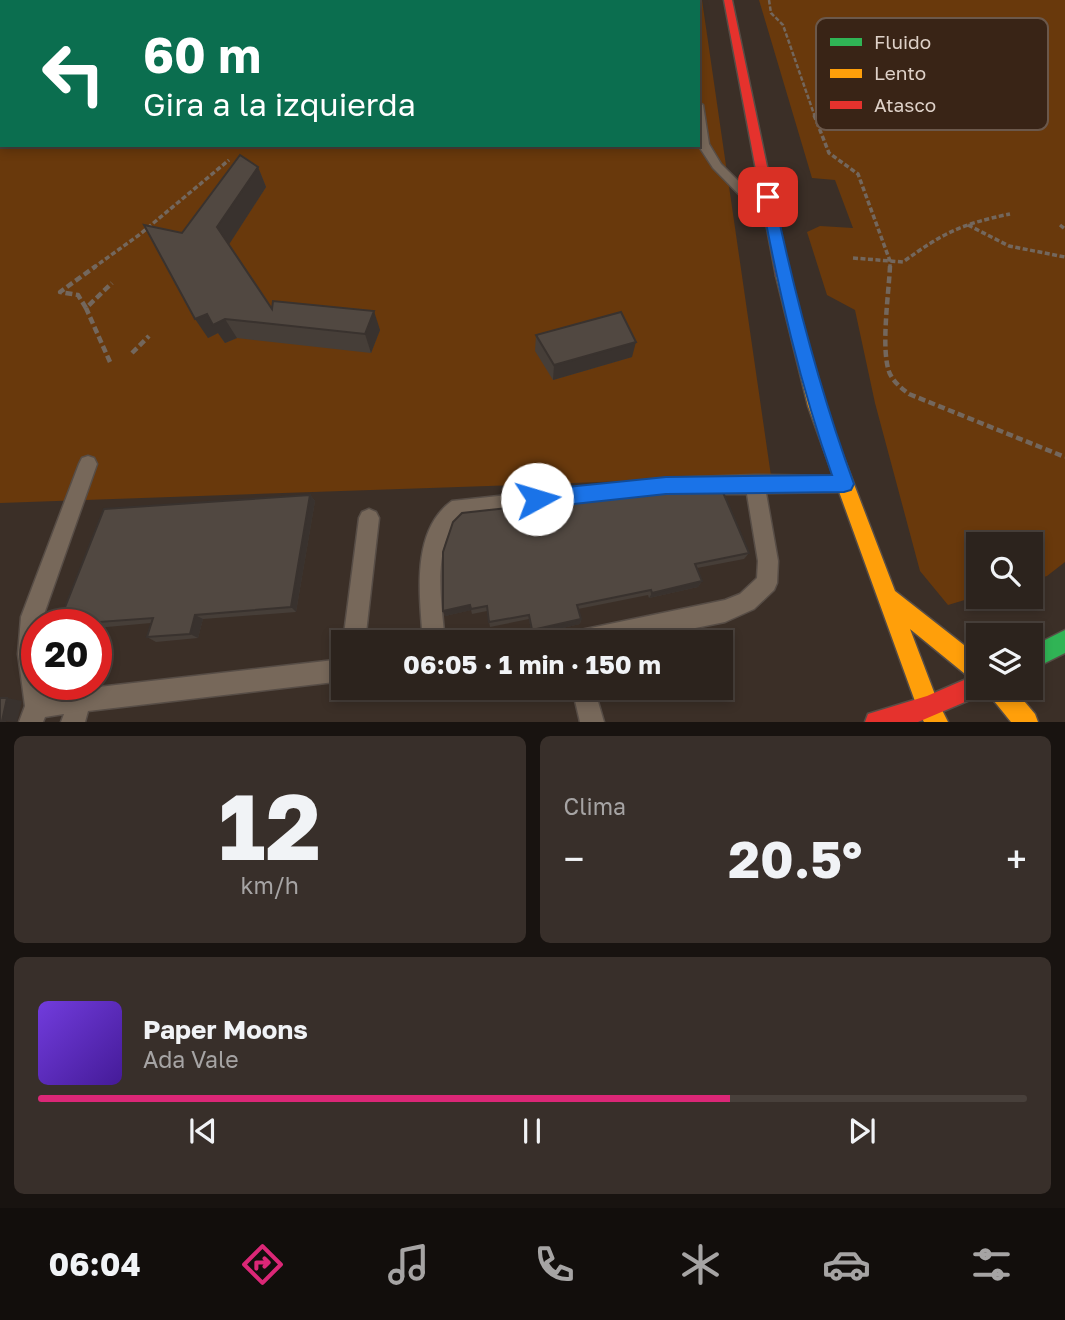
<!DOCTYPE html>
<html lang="es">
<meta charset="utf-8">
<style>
:root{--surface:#2c231d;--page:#382f2a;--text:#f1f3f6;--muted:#a6a4a4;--line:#48403b;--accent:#db2777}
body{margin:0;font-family:"Golos Text",sans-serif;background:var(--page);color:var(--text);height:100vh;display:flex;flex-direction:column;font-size:26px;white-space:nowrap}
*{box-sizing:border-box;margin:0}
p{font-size:23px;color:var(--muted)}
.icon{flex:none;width:38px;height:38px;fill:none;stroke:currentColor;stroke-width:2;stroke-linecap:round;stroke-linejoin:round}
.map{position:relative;height:722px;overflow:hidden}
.panel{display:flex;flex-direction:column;gap:14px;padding:14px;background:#181310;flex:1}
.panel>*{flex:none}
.guide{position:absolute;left:0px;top:0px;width:700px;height:147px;box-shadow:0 4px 10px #0003,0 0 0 2px var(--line);background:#0b6e4f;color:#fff;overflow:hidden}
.fabs{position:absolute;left:966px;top:532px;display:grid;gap:14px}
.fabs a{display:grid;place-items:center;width:77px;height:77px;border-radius:0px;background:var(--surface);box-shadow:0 4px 10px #0003,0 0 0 2px var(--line);font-size:35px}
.speed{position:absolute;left:21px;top:609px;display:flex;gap:14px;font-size:35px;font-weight:700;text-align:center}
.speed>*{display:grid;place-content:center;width:91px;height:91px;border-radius:50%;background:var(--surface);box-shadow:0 4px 10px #0003,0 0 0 2px var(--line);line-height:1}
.speed .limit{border:10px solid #d22;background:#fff;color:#111}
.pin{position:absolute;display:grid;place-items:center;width:60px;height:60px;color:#fff;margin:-30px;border-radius:14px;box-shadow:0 4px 10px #0006}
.me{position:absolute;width:77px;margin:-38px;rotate:84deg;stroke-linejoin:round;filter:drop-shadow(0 0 5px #0008)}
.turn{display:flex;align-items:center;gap:24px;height:147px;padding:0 28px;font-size:32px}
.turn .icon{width:91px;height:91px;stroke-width:2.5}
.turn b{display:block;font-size:49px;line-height:60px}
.big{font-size:52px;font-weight:700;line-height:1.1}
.panel .tile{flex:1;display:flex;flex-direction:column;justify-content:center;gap:10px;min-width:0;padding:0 24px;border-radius:10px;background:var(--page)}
.panel .dial{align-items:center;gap:0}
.dial b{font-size:91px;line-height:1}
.song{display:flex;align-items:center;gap:21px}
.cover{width:84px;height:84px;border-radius:10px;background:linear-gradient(135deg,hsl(260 70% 55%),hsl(260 70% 35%))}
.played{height:7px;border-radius:4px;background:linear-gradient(90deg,var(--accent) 70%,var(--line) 70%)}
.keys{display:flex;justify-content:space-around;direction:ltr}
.heat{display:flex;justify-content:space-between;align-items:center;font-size:38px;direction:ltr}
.panel .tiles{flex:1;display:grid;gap:14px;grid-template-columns:1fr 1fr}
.tile:last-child{grid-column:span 2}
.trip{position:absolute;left:331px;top:630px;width:402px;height:70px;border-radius:0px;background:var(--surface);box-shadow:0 4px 10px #0003,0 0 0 2px var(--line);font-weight:700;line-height:70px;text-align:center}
.tabs{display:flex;height:112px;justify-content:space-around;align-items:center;background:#120e0c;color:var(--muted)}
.tabs .icon{width:49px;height:49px}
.tabs .current{color:var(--accent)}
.tabs b{font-size:32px;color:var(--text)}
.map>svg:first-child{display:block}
.green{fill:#69390c;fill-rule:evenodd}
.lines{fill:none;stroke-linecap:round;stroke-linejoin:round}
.lane-casing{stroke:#574d46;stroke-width:3}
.fast-casing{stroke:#574d46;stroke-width:3}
.slow-casing{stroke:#574d46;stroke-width:3}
.jam-casing{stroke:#574d46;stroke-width:3}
.path-far2{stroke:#73675d;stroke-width:2.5;stroke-dasharray:4.5 2;stroke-linecap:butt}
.path-far1{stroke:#73675d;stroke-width:3.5;stroke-dasharray:5 2.5;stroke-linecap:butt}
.path{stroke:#73675d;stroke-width:4.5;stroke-dasharray:7 3.5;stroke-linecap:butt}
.lane{fill:#77685a;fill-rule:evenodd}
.fast{fill:#30b455;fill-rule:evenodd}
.slow{fill:#ff9f0a;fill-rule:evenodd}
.jam{fill:#e5322d;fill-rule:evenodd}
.wall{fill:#463e38}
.shaded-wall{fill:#39322e}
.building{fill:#514841;stroke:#39322e;stroke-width:2}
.route{fill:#1a73e8;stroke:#114b97;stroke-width:2}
.key{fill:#392416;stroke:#6b584b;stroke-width:2}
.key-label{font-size:19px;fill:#ded1c8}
</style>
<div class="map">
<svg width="1065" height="722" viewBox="0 0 1065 722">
<rect width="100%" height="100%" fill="#3b2f27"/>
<!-- green -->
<g class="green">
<path d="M 0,0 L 702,0 L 771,476 L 0,503 ZM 2,2 L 698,2 L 698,145 L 2,145 Z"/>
<path d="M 759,0 L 1065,0 L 1065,562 L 1047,576 L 1031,581 L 1031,544 L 978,544 L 978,596 L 948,605 L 920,571 L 875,403 L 855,310 L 827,295 L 807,232 L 820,226 L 853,228 L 835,180 L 812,178 Z"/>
</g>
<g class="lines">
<defs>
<g id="lane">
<rect x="682" y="0" width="8" height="2"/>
<path d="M 698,102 L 703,105 L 709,144 L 721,164 L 772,214 L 772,220 L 764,220 L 713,168 L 698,145 Z"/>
<path d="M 88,456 L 94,458 L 97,464 L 43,617 L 42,625 L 37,625 L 37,684 L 45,684 L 46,693 L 343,659 L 343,681 L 88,711 L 85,722 L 61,722 L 64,714 L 45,717 L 43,722 L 19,722 L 25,706 L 18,654 L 21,617 L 79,464 L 82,458 Z"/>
<path d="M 755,475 L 842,476 L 848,478 L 851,484 L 848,490 L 842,492 L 766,493 L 778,561 L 777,583 L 774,590 L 754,609 L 725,622 L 626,642 L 565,642 L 568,634 L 576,631 L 725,600 L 740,594 L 757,578 L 758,561 L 747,494 L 666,494 L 463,516 C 430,540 442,606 445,642 L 423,642 C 420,597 410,531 452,501 L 666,478 Z"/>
<path d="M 369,509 L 376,512 L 379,518 L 365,642 L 343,642 L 359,518 L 362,512 Z"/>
<path d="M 572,688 L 594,688 L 604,722 L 580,722 Z"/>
</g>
<path id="fast" d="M 1065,630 L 1065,653 L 1031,670 L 1031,647 Z"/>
<g id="slow">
<path d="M 783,271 L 790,276 L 824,406 L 895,591 L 978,656 L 978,681 L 970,678 L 910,629 L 937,700 L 948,722 L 924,722 L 920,715 L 808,406 L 776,276 Z"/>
<path d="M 987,688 L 1013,688 L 1035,714 L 1038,722 L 1011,722 L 990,696 Z"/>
</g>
<g id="jam">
<path d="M 724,0 L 732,0 L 790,276 L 783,281 L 776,276 Z"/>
<path d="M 978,674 L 978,688 L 988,688 L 986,693 L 918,722 L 865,722 L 868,714 L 927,696 Z"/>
</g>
</defs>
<!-- lane casing -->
<use href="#lane" class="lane-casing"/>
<!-- fast casing -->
<use href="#fast" class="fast-casing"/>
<!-- slow casing -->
<use href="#slow" class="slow-casing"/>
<!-- jam casing -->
<use href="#jam" class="jam-casing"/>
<!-- path-far2 -->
<path class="path-far2" d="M 769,0 L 771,13 L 783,25 L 815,117"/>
<!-- path-far1 -->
<g class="path-far1">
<path d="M 814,115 L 829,153 L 858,174 L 890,261 L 890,268"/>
<path d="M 968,225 L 1009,246 L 1065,257"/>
<path d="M 1060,225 L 1065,229"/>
<path d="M 853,258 L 903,262 C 943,233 961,224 1010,214"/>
<path d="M 93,268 L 139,235 L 229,160"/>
</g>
<!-- path -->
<g class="path">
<path d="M 890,266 C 889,292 880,352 890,374 C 894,382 901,388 909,394 L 1065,457"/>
<path d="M 86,308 L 78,295 L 60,292 L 96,266"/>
<path d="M 132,353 L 149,336"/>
<path d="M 110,362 L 86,308 L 112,283"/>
</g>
<!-- lane -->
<use href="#lane" class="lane"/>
<!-- fast -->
<use href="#fast" class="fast"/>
<!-- slow -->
<use href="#slow" class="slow"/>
<!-- jam -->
<use href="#jam" class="jam"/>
</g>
<!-- wall -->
<g class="wall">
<path d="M 258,167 L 266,187 L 229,244 L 272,309 L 380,330 L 371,353 L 237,338 L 225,343 L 218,333 L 208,338 L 182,233 Z"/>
<path d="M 536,335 L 632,357 L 553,380 L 535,351 Z"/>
<path d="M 310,495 L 315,501 L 296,612 L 203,619 L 198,638 L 156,642 L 147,637 L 151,623 L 96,628 L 96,625 L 58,625 Z"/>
<path d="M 749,553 L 744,559 L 697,568 L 702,581 L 698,587 L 649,598 L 648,595 L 578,609 L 581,619 L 580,624 L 532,635 L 529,619 L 490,627 L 487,611 L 472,614 L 471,610 L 445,616 L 443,611 Z"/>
</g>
<!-- shaded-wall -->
<g class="shaded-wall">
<path d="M 258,167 L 266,187 L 228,246 L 217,227 Z"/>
<path d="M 374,311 L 380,330 L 371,353 L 365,334 Z"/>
<path d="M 207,314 L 225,319 L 237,338 L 225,343 L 218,333 L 208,338 L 195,319 Z"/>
<path d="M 636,342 L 632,357 L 553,380 L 554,365 Z"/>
<path d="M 310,495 L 315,501 L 296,612 L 291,607 Z"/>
<path d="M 702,581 L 698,587 L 649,598 L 652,593 Z"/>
<path d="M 470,605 L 472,610 L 445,616 L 443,611 Z"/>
<path d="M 195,615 L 203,619 L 198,638 L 190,634 Z"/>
<path d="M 581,619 L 580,624 L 532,635 L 532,630 Z"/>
<path d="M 7,698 L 22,701 L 17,722 L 2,721 Z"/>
</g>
<!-- building -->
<g class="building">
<path d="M 240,155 L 258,167 L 217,227 L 272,309 L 273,301 L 374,311 L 365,334 L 225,319 L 213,325 L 207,314 L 195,319 L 144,225 L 182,233 Z"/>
<path d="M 621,312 L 636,342 L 554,365 L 536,335 Z"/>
<path d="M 669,490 L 722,490 L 749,553 L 695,564 L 702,581 L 652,593 L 651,590 L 577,605 L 581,619 L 532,630 L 529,615 L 489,622 L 487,606 L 471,609 L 470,605 L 443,611 L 443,552 L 453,522 L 462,513 Z"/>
<path d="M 310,495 L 291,607 L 195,615 L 190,634 L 147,637 L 153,618 L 58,625 L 104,509 Z"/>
<path d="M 0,698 L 7,698 L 2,721 L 6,722 L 0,722 Z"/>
</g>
<!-- route -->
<path class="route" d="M 768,194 L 774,197 C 795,296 819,389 854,484 L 851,490 L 844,492 L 666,494 L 537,508 L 530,505 L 527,499 L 530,493 L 537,490 L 666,477 L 832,475 C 800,385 779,292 761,197 Z"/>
<!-- legend -->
<rect x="816" y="18" width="232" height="112" rx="10" class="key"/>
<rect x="830" y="38" width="32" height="8" fill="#30b455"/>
<rect x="830" y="69" width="32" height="9" fill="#ff9f0a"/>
<rect x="830" y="101" width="32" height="8" fill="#e5322d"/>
<g class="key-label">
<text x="874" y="49">Fluido</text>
<text x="874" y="80">Lento</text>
<text x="874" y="112">Atasco</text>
</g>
</svg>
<div class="fabs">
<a><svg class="icon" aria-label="search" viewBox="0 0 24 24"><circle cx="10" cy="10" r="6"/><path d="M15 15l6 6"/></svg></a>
<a><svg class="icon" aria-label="layers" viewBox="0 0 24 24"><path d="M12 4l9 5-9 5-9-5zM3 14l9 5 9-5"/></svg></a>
</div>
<div class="speed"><div class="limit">20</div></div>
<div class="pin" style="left:768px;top:197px;background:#d93025"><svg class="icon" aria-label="arrive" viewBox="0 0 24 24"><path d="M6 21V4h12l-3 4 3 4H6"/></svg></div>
<svg class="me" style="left:537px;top:499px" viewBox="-20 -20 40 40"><circle r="19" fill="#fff"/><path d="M0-13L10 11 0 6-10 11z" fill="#1a73e8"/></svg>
<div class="trip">06:05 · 1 min · 150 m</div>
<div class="guide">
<div class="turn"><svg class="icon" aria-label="left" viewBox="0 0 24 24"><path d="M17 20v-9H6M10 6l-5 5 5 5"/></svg><div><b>60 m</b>Gira a la izquierda</div></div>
</div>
</div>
<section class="panel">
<div class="tiles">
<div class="tile dial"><b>12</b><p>km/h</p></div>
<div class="tile"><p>Clima</p>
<div class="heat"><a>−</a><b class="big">20.5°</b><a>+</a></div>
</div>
<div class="tile">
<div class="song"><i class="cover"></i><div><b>Paper Moons</b><p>Ada Vale</p></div></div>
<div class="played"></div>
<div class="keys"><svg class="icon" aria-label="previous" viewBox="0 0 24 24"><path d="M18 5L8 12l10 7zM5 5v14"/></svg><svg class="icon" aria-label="pause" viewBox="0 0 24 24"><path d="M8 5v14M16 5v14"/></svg><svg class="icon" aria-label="next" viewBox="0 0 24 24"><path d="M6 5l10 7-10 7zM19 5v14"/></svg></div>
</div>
</div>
</section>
<nav class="tabs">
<b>06:04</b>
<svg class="icon current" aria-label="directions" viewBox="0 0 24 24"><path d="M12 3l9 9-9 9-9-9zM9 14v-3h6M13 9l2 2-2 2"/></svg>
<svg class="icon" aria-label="music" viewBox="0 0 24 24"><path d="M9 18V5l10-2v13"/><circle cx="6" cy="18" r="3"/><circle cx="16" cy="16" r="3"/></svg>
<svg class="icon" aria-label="phone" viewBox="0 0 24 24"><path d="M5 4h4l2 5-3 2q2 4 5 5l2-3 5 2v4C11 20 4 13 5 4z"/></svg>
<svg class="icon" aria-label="climate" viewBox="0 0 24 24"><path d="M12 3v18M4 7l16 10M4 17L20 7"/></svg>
<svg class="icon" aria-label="car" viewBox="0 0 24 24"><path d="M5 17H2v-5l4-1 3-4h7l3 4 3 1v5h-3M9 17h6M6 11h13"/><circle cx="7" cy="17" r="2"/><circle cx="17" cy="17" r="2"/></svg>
<svg class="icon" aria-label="filters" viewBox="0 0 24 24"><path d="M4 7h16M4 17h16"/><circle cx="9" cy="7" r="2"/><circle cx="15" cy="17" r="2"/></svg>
</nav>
